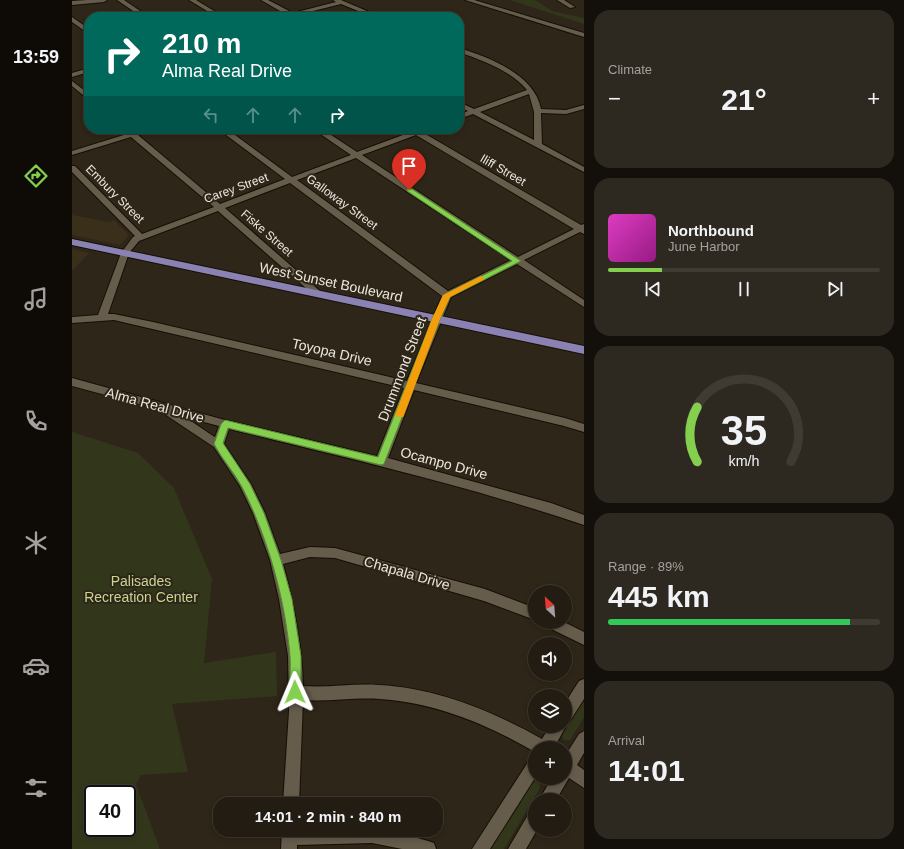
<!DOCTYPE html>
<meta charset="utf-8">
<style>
:root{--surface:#221c12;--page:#2e2920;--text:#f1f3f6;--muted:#a2a19f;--line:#3f3a32;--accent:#84d04e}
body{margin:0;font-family:Arial,sans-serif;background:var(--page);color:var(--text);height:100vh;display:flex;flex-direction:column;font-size:15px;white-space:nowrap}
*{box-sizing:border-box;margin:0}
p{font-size:13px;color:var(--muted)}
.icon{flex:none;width:22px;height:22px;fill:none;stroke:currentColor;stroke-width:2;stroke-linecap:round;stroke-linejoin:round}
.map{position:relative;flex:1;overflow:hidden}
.side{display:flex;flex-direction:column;gap:10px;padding:10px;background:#130f0a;width:320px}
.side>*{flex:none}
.hud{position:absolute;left:12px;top:12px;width:380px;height:122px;border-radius:16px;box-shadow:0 2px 6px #0003,0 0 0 1px var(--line);background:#00695c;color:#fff;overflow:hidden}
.needle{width:26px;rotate:334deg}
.tools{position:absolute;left:456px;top:585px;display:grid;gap:8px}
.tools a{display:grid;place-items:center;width:44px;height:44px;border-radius:50%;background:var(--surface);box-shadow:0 2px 6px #0003,0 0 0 1px var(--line);font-size:20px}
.speed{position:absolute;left:12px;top:785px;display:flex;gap:8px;font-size:20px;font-weight:700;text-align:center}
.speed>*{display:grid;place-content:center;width:52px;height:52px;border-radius:50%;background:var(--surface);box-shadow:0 2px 6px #0003,0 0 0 1px var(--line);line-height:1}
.speed .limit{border:2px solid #111;border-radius:6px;background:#fff;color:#111}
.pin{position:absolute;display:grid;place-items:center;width:34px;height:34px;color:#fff;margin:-41px -17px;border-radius:50% 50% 50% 0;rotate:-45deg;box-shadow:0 0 4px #0007}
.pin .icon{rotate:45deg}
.me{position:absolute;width:44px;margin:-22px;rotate:359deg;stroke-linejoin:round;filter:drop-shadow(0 0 3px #0008)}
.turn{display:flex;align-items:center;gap:14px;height:84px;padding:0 12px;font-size:18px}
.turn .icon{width:52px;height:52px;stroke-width:2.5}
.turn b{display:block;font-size:28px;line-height:34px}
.lanes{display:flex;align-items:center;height:38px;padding:0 12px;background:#0003;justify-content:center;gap:20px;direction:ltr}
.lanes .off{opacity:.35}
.big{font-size:30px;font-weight:700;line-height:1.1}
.side .tile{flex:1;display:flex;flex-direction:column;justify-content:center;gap:6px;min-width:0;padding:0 14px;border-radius:16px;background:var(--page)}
.side .dial{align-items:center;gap:0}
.dial svg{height:104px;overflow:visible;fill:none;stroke:var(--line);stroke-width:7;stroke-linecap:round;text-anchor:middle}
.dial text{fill:var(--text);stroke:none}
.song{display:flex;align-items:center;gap:12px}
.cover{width:48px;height:48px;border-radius:6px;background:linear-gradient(135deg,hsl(310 70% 55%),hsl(310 70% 35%))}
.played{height:4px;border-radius:2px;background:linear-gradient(90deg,var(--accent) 20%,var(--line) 20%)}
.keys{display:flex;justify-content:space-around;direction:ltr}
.heat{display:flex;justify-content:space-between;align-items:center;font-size:22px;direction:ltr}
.charge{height:6px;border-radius:3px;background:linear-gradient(90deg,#34c759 89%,var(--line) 0)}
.trip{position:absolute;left:141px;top:797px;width:230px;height:40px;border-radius:16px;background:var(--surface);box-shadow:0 2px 6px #0003,0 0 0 1px var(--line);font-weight:700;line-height:40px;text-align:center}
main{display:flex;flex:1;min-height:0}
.dock{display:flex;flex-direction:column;width:72px;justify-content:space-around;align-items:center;background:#0e0b07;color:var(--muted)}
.dock .icon{width:28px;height:28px}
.dock .active{color:var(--accent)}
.dock b{font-size:18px;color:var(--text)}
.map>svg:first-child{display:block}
.built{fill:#3a2f1a}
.green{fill:#32371c;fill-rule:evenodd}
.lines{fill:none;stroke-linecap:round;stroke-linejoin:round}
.minor-casing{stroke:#160f03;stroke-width:2}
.major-casing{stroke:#160f03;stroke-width:2}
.minor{fill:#655c4c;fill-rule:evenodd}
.major{fill:#8b82b4;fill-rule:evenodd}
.route{fill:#84d04e;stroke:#568733}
.slow{fill:#f59e0b}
.labels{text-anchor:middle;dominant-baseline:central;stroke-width:4;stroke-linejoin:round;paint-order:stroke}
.far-street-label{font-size:12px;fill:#ece7de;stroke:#2e2618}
.street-label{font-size:14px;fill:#ece7de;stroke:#2e2618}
.park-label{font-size:14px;fill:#c8d592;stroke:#2e2618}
</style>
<main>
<nav class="dock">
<b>13:59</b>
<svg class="icon active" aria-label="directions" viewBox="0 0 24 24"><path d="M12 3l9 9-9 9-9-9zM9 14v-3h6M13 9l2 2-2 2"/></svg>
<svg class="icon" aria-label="music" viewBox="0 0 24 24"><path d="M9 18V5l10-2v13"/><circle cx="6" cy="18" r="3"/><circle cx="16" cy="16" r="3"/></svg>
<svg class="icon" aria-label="phone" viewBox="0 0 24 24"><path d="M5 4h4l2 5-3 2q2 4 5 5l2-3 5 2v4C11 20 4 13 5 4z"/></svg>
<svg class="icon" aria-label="climate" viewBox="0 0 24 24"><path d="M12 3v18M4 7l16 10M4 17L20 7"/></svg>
<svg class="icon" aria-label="car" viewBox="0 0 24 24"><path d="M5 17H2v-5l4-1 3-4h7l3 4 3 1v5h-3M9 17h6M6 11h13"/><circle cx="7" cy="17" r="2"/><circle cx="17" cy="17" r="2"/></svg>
<svg class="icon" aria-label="filters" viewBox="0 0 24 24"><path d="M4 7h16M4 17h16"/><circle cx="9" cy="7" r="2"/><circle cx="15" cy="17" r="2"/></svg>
</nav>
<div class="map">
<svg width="512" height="849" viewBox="0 0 512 849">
<rect width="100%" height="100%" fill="#2e2618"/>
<!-- built -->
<g class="built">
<path d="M 0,215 L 37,222 L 42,220 L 57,235 L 48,245 L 0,235 Z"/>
<path d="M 0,249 L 17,253 L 0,271 Z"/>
</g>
<!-- green -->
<g class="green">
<path d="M 438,0 L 463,0 L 480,11 L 512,18 L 512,24 Z"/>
<path d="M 0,432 L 66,453 L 102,488 L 140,579 L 132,663 L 204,652 L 205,696 L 100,704 L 116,772 L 69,775 L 64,784 L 88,849 L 0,849 ZM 21,794 L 55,794 L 55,828 L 21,828 Z"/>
<path d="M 512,695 L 512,717 L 498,740 L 492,740 L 489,734 Z"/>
<path d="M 462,778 L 466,779 L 468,783 L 468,788 L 432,849 L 418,849 L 459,780 Z"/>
</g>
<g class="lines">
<defs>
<g id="minor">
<path d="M 15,0 L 35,0 L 32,2 L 0,5 L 0,1 Z"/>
<path d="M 45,0 L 52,0 L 77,17 L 70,17 Z"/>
<path d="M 117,0 L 124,0 L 152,17 L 145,17 Z"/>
<path d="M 189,0 L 196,0 L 221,13 L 264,2 L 261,0 L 269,0 L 309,17 L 301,17 L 269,4 L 225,15 L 227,17 L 210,17 L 215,15 Z"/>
<path d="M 393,0 L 402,0 L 512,33 L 512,37 Z"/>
<path d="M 485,0 L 492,0 L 503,7 L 498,8 Z"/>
<path d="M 0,17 L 17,29 L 17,34 L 0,22 Z"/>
<path d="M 387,48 C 417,57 463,75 469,109 L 494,110 L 512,105 L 512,109 L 494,114 L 469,113 L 470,144 L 512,167 L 512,172 L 401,114 L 387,119 L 387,115 L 396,111 L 387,107 L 387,102 L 402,109 L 455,90 C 438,70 411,61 387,52 ZM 457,94 L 462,112 L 462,140 L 408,112 Z"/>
<path d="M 17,68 L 17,72 L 0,77 L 0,73 Z"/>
<path d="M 0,81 L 17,94 L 17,100 L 0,86 Z"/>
<path d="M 50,129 L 58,129 L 62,132 L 71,129 L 82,129 L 66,135 L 148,204 L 213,179 L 146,129 L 155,129 L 220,177 L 279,155 L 241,129 L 250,129 L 285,152 L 339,132 L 338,129 L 357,129 L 350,132 L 509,225 L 512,224 L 512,234 L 508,232 L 452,260 L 512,300 L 512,307 L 445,264 L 379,297 L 344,383 L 493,418 L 512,424 L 512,432 L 492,426 L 342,390 L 316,458 L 479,503 L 512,515 L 512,525 C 396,486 276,458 157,429 L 152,444 L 179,484 L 193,513 L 208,554 L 238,547 L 263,548 L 413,589 L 463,608 L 463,620 L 412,601 L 263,558 L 238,557 L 211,564 C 222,604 230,644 231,686 C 256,688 281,683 307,685 C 365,688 420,711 470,739 L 478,726 L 493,726 L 493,703 L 507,681 L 512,679 L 512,699 L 498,721 L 493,723 L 494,726 L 482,748 L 463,748 L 463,752 C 415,724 364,703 308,699 C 282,697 257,702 231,700 L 227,804 L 211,804 L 217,711 L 216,656 L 207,599 L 198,560 L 181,513 L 168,486 L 142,447 L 94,415 L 93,411 L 0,386 L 0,378 L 153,420 L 305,456 L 332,388 L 42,320 L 0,323 L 0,317 L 26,315 L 49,253 L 61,237 L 63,236 L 0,172 L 0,166 L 3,166 L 70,234 L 142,207 L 59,137 L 0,155 L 0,151 L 55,134 ZM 344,135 L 502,229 L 446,257 L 290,155 ZM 284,158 L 439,260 L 376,291 L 225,180 ZM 218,183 L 370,296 L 335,381 L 81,322 L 42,314 L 36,314 L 57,253 L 67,241 L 146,211 L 243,296 L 249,296 L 251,294 L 249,292 L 153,208 ZM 113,417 L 147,426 L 143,437 L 141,436 Z"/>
<path d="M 471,622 L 492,622 L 512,632 L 512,645 L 473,626 Z"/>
<path d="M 512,731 L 512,753 L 505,765 L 512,770 L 512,788 L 497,778 L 484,800 L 467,800 L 480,778 L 493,778 L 493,756 L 507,734 Z"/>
<path d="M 463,756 L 463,778 L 418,849 L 400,849 L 458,759 Z"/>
<path d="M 463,811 L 463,830 L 465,830 L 454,849 L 436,849 L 457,813 Z"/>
<path d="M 210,830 L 317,830 L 356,841 L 362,843 L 364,849 L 330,849 L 300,843 L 225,845 L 225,849 L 209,849 Z"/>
</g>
<path id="major" d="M 0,239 L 512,346 L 512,354 L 0,245 Z"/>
</defs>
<!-- minor casing -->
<use href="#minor" class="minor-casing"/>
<!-- major casing -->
<use href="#major" class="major-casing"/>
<!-- minor -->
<use href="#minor" class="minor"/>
<!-- major -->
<use href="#major" class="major"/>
</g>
<!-- route -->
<path class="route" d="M 335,189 L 340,189 L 449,261 L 378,297 L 368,319 L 312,464 L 309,465 L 156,428 L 151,443 L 178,484 L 192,513 L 209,560 L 220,599 L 229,656 L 229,692 L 228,696 L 223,698 L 219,696 L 217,692 C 217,680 219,668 218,656 C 213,598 196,538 170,487 C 162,472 150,459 142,444 L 149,424 L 153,420 L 306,457 L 360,319 L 373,294 L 440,261 L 335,191 Z"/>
<!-- slow -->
<path class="slow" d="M 409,276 L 413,279 L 411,280 L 378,297 L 368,319 L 332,415 L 331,417 L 324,417 L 323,415 L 360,319 L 371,295 Z"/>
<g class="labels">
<!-- far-street labels -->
<g class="far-street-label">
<text transform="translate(431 170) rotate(30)">Iliff Street</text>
<text transform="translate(164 188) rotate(-20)">Carey Street</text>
<text transform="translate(43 194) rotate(45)">Embury Street</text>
<text transform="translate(270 202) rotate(36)">Galloway Street</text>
<text transform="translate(195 233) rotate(41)">Fiske Street</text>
</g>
<!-- street labels -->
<g class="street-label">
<text transform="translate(259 282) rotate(12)">West Sunset Boulevard</text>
<text transform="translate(260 352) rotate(13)">Toyopa Drive</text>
<text transform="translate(330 369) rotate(-69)">Drummond Street</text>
<text transform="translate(83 405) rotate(15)">Alma Real Drive</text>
<text transform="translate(372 463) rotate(15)">Ocampo Drive</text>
<text transform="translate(335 573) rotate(16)">Chapala Drive</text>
</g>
<!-- park labels -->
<g class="park-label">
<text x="69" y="581">Palisades<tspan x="69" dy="16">Recreation Center</tspan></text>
</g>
</g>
</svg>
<div class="tools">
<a><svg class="needle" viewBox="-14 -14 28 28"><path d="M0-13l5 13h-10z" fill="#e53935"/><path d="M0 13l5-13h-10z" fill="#a2a19f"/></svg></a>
<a><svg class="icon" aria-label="sound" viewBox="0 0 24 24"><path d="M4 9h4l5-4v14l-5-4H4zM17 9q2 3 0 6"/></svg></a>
<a><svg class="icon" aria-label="layers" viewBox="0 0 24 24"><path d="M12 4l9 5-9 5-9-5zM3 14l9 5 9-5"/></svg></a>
<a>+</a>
<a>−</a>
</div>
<div class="speed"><div class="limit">40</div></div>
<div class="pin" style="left:337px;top:190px;background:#d93025"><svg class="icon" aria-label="arrive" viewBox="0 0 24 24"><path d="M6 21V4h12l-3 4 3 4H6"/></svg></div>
<svg class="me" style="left:223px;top:692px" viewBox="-20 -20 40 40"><path d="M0-17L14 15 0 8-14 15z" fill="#84d04e" stroke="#fff" stroke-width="4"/></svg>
<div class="trip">14:01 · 2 min · 840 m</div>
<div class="hud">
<div class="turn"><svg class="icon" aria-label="right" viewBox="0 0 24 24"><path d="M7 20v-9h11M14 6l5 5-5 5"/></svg><div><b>210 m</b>Alma Real Drive</div></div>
<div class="lanes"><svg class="icon off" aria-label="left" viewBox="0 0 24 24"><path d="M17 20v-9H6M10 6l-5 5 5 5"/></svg><svg class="icon off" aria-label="ahead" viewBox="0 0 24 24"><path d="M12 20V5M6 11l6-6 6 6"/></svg><svg class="icon off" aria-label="ahead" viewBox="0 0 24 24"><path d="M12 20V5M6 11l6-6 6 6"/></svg><svg class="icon" aria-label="right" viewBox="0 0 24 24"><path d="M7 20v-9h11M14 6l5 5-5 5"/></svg></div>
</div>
</div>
<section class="side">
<div class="tile"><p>Climate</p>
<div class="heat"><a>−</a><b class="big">21°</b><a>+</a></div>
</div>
<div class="tile">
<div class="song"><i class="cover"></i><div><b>Northbound</b><p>June Harbor</p></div></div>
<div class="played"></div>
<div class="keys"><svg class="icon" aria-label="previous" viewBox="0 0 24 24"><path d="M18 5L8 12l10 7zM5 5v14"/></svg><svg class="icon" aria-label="pause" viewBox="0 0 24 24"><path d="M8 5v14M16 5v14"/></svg><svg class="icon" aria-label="next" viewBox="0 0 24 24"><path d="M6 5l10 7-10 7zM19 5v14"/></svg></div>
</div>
<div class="tile dial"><svg viewBox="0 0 100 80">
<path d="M14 69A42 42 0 1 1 86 69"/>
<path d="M14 69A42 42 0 0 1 14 27" stroke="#84d04e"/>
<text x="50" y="56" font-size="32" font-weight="700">35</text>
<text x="50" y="72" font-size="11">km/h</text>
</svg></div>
<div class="tile"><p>Range · 89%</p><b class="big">445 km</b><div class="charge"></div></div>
<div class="tile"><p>Arrival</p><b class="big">14:01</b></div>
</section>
</main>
